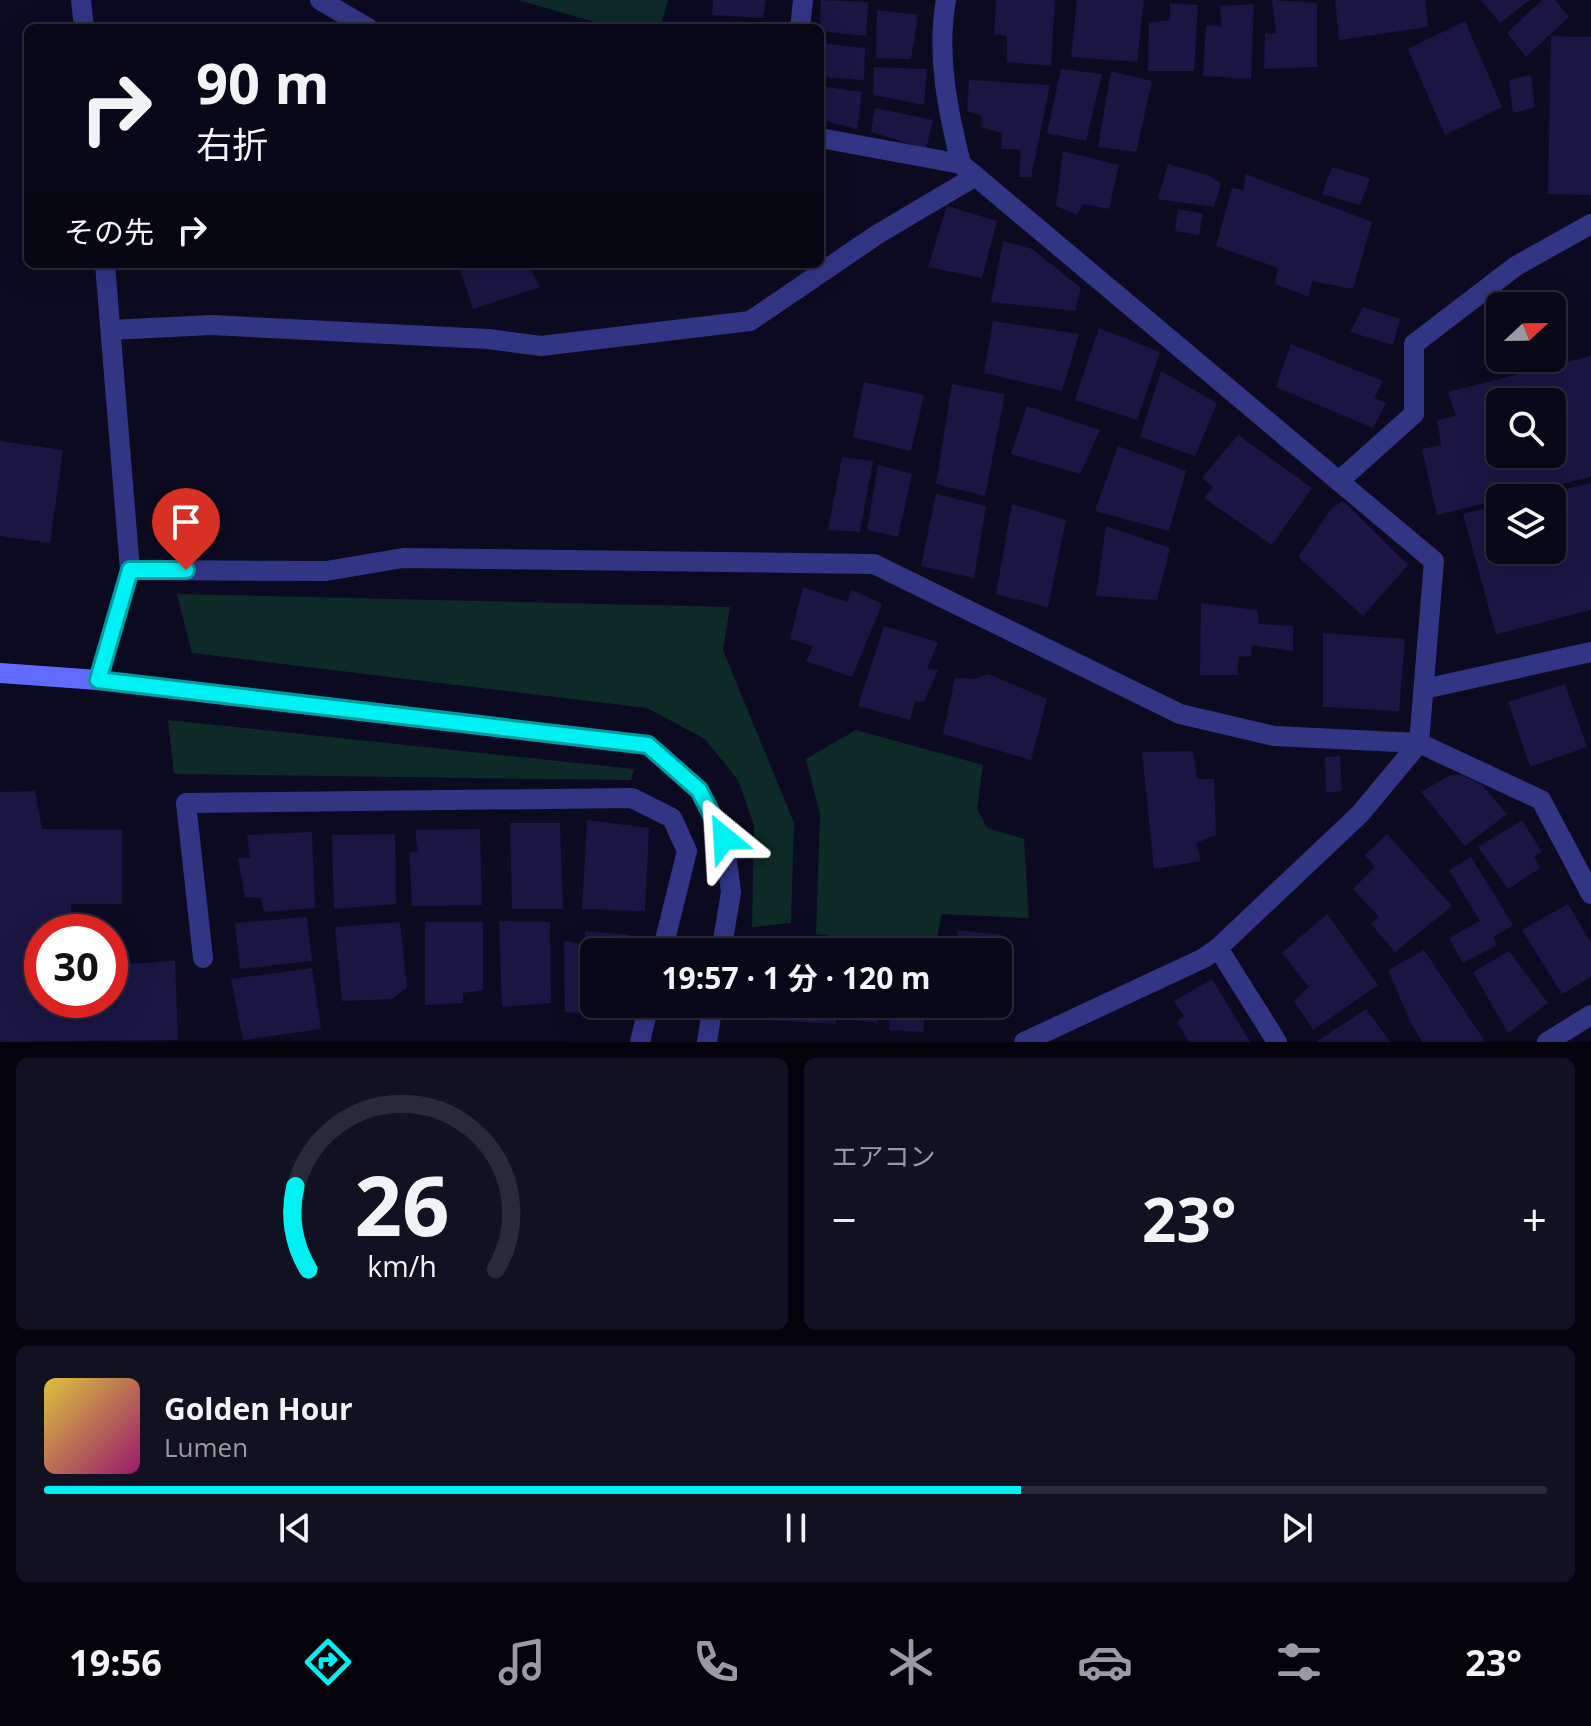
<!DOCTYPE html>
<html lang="ja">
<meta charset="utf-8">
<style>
:root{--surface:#090818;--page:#121121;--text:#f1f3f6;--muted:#999aa2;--line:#292937;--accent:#00f1f4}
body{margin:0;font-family:"Open Sans","Noto Sans JP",sans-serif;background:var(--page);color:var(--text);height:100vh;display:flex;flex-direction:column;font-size:30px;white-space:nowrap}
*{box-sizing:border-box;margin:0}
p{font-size:26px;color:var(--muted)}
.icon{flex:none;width:44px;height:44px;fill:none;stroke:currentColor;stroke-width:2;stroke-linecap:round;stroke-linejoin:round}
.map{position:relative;height:1042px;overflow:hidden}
.details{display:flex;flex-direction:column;gap:16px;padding:16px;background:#05040d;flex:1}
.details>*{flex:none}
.hud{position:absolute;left:24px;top:24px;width:800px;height:244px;border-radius:12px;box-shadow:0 8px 32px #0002,0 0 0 2px var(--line);background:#090818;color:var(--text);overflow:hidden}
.needle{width:52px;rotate:68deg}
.fabs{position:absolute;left:1486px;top:292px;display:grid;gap:16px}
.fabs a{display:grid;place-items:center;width:80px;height:80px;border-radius:12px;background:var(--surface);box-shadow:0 8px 32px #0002,0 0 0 2px var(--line);font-size:40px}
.speed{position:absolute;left:24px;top:914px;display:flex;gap:16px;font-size:40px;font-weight:700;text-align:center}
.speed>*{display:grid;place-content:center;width:104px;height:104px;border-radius:50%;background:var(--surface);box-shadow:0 8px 32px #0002,0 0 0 2px var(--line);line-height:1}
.speed .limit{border:12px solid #d22;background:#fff;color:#111}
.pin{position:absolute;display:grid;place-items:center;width:68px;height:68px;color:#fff;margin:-82px -34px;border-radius:50% 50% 50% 0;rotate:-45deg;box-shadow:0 0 8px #0007}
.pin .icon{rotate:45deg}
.me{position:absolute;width:88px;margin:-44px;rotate:333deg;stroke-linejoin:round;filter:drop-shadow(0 0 6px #0008)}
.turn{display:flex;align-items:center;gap:28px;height:168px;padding:0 40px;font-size:36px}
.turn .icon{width:104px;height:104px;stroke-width:2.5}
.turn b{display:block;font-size:56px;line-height:68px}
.then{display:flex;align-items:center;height:76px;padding:0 40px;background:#0003;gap:16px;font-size:30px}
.big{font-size:60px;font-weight:700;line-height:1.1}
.details .tile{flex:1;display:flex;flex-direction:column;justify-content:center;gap:12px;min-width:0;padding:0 28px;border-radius:12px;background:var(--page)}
.details .dial{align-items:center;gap:0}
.dial svg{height:208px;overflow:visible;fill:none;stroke:var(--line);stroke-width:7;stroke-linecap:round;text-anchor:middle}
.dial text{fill:var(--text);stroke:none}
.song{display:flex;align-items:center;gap:24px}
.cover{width:96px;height:96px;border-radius:12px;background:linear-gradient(135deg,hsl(50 70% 55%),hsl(320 70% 35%))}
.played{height:8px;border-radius:4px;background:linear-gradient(90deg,var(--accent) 65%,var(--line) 65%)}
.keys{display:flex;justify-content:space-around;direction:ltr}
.heat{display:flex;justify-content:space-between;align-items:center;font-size:44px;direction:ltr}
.details .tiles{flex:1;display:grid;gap:16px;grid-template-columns:1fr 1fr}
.tile:last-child{grid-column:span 2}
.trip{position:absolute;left:580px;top:938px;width:432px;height:80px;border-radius:12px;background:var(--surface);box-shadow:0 8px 32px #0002,0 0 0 2px var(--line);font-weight:700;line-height:80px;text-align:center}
.tabs{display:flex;height:128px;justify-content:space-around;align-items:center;background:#04030a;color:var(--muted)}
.tabs .icon{width:56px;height:56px}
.tabs .on{color:var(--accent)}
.tabs b{font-size:36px;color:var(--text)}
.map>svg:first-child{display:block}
.green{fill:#0d2a27}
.building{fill:#1a1543;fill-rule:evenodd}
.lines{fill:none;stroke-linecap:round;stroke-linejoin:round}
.street{stroke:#313584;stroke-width:20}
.secondary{stroke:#606aff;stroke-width:20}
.route-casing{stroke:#009d9f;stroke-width:20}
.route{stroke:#00f1f4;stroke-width:14}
</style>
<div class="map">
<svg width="1591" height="1042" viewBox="0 0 1591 1042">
<rect width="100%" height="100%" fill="#0c0a20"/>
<!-- green -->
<g class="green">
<path d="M 518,0 L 668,0 L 660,28 L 616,28 Z"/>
<path d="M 177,594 L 730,607 L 723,650 L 794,823 L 791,923 L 752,927 L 754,825 L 738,780 L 705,739 L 647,708 L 192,653 Z"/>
<path d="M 168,720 L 634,769 L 631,780 L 174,774 Z"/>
<path d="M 856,730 L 983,765 L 977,809 L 987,828 L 1024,839 L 1029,918 L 942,914 L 934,950 L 816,934 L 820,814 L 806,759 Z"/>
</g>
<!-- building -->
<g class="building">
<path d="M 713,0 L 766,0 L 763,18 L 712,15 Z"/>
<path d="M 821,0 L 868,2 L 866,36 L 820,31 Z"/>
<path d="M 996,0 L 1055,0 L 1051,66 L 1007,62 L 1007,36 L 994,34 Z"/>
<path d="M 1077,0 L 1144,0 L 1137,62 L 1071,57 Z"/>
<path d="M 1272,0 L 1317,3 L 1317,67 L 1264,69 L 1265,33 L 1276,34 Z"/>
<path d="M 1335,0 L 1425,0 L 1428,27 L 1339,40 Z"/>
<path d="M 1481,0 L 1530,0 L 1500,23 Z"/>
<path d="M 1542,0 L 1555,0 L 1569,17 L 1526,57 L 1507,33 Z"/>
<path d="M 1170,3 L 1198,5 L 1194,71 L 1148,71 L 1149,23 L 1170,20 Z"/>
<path d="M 1254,4 L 1251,79 L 1203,76 L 1206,25 L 1222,27 L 1220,6 Z"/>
<path d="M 877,10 L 918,15 L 911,59 L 876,58 Z"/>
<path d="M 1465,21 L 1502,107 L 1445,135 L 1408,49 Z"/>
<path d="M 1551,36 L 1591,37 L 1591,195 L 1548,194 Z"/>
<path d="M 820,43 L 865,48 L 864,80 L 820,77 Z"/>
<path d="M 874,67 L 927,69 L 924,105 L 873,95 Z"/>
<path d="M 1061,69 L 1102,74 L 1086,141 L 1047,133 Z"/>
<path d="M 1111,71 L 1152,81 L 1136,152 L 1098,147 Z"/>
<path d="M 1531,75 L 1535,107 L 1513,113 L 1509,80 Z"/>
<path d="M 969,80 L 1050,85 L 1031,177 L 1019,177 L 1021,150 L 1001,149 L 1002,133 L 981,127 L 982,116 L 967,111 Z"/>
<path d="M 820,86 L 862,92 L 857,129 L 825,121 L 820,116 Z"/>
<path d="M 875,108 L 933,120 L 926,149 L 871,132 Z"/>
<path d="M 1063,151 L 1119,165 L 1109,209 L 1083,204 L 1077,215 L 1056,206 Z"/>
<path d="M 1168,164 L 1208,175 L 1221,184 L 1214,207 L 1158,199 Z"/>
<path d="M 1332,167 L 1370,178 L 1360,205 L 1322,194 Z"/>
<path d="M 1246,174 L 1372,222 L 1353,289 L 1312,281 L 1309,297 L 1275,284 L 1278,268 L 1216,246 L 1232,188 L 1243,190 Z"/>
<path d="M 947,206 L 997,221 L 982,278 L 928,267 Z"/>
<path d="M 1178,209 L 1203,214 L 1199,235 L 1175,231 Z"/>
<path d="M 1003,241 L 1032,249 L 1081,288 L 1075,311 L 991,302 Z"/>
<path d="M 478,264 L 528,264 L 540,287 L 473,309 L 460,270 Z"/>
<path d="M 1363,307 L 1400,319 L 1393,345 L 1350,332 Z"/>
<path d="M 993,321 L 1079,334 L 1062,391 L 984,373 Z"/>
<path d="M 1099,328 L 1160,352 L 1137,420 L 1075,400 Z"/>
<path d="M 1291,344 L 1383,381 L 1374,398 L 1386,403 L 1373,428 L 1276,387 Z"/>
<path d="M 1591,356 L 1591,477 L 1437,515 L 1422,449 L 1441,445 L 1437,420 L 1456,416 L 1448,392 ZM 1500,402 L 1552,402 L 1552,454 L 1500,454 Z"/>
<path d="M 1161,371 L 1217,403 L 1195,456 L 1140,437 Z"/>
<path d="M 864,382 L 924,395 L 911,451 L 853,437 Z"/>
<path d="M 952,384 L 1005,394 L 985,496 L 936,484 Z"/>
<path d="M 1027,406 L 1100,430 L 1080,474 L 1011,454 Z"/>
<path d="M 1238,435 L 1312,488 L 1272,545 L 1204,498 L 1213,487 L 1202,478 Z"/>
<path d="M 0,441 L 63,450 L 50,543 L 0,536 Z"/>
<path d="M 1118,446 L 1186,471 L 1169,531 L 1095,511 Z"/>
<path d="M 842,457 L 873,461 L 860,532 L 828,530 Z"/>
<path d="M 878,465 L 912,474 L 898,537 L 867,530 Z"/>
<path d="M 1591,483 L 1591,610 L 1496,634 L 1463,514 L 1500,505 L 1500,550 L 1552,550 L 1552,498 L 1533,497 Z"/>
<path d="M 936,494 L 986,506 L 974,578 L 921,566 Z"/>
<path d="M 1343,501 L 1408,565 L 1363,616 L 1298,557 L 1332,508 Z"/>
<path d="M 1012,504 L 1066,520 L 1048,607 L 996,594 Z"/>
<path d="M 1106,526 L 1170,548 L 1157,600 L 1096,596 Z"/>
<path d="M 803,587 L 847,602 L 852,590 L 882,604 L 852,677 L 806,661 L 813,646 L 790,639 Z"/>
<path d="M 1201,603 L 1257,610 L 1259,624 L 1293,626 L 1293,651 L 1252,645 L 1251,656 L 1238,657 L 1238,675 L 1200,675 Z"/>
<path d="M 884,626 L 938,642 L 927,669 L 938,670 L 924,702 L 915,701 L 910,720 L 858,706 Z"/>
<path d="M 1323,633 L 1405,639 L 1399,711 L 1323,707 Z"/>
<path d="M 988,674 L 1047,699 L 1031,760 L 943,734 L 955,678 L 975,679 Z"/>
<path d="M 1565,684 L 1587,747 L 1530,767 L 1508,702 Z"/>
<path d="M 1193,751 L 1197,779 L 1214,779 L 1216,835 L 1196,843 L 1201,861 L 1154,869 L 1142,752 Z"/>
<path d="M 1340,756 L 1342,791 L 1326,793 L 1325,757 Z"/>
<path d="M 1450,775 L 1462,775 L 1482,785 L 1507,814 L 1465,846 L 1421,792 Z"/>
<path d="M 35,791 L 42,829 L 122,830 L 122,904 L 71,904 L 72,927 L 40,928 L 42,1000 L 110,1000 L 110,965 L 175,961 L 178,1040 L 0,1042 L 0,792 Z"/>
<path d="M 587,820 L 649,828 L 645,911 L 582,909 Z"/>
<path d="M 1522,820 L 1542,852 L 1534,856 L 1540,868 L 1508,889 L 1478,847 Z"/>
<path d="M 510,823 L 560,823 L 563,909 L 512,909 Z"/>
<path d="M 480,829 L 482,905 L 412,906 L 409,853 L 418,851 L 415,830 Z"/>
<path d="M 312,832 L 315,908 L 264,912 L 261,898 L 245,897 L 238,858 L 250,858 L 247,835 Z"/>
<path d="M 395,834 L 396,904 L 334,909 L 332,835 Z"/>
<path d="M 1387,834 L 1452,906 L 1395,952 L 1371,924 L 1379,917 L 1353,889 L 1375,867 L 1365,855 Z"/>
<path d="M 1471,857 L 1513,925 L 1493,937 L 1497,945 L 1463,963 L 1449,938 L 1480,921 L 1449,870 Z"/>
<path d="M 1568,904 L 1591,943 L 1591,977 L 1562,994 L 1522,930 Z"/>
<path d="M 1327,914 L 1378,985 L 1313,1030 L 1294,1001 L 1309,987 L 1282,953 Z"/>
<path d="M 307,917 L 312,961 L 240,969 L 235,923 Z"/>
<path d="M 499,921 L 550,922 L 551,1003 L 502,1007 Z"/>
<path d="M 400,922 L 407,987 L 392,999 L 342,1001 L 335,927 Z"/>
<path d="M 425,922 L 483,922 L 483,990 L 463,993 L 463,1003 L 425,1005 Z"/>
<path d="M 958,930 L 1002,935 L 1000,952 L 955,952 Z"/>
<path d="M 585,931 L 630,935 L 629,952 L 594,952 L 594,1004 L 604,1004 L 603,1015 L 565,1012 L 564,941 L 584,944 Z"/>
<path d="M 1424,950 L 1484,1040 L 1480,1042 L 1422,1042 L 1411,1023 L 1388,970 Z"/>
<path d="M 1509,951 L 1548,1003 L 1508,1033 L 1473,972 Z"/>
<path d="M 312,968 L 321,1029 L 243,1040 L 231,979 Z"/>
<path d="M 1212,979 L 1250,1042 L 1189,1042 L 1177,1022 L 1184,1016 L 1174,1001 Z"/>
<path d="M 752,1004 L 837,1004 L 836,1024 L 751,1019 Z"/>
<path d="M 844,1004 L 880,1004 L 878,1023 L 844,1019 Z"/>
<path d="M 890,1004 L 926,1004 L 923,1032 L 889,1030 Z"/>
<path d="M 947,1004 L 996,1004 L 995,1021 L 945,1016 Z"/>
<path d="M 1366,1009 L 1390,1042 L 1316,1042 Z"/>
</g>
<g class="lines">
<!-- street -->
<g class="street">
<path d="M 81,0 L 84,28"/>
<path d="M 320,0 L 368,28"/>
<path d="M 946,0 C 936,55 948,111 961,164"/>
<path d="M 800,28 L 803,0"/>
<path d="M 820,138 L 961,164 L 1434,561 L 1419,743 L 1360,814 L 1218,948 L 1204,958 L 1024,1042"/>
<path d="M 105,264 L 130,570 L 98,680 L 648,745 L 699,790 L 724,838 L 731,892 L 721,952"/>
<path d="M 111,330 L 211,325 L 488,339 L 541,346 L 750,321 L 878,234 L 976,176"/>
<path d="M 1339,481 L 1414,414 L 1414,344 L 1516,266 L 1591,224"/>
<path d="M 130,570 L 326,571 L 403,558 L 874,564 L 1180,714 L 1274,736 L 1419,743 L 1541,800 L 1591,894"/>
<path d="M 1424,689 L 1591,652"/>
<path d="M 1218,948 L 1277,1042"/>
<path d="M 203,958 L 186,803 L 632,798 L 672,818 L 687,851 L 662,952"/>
<path d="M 640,1042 L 649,1004"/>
<path d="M 707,1042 L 713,1004"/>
<path d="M 1547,1042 L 1591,1015"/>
</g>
<!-- secondary -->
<path class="secondary" d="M 0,673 L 98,680"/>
</g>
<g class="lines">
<defs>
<path id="route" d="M 186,570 L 130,570 L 98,680 L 648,745 L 699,790 L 724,838"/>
</defs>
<!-- route casing -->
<use href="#route" class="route-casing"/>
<!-- route -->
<use href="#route" class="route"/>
</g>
</svg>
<div class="fabs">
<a><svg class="needle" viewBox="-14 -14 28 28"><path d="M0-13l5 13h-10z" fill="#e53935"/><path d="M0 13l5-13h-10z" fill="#999aa2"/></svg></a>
<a><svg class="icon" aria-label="search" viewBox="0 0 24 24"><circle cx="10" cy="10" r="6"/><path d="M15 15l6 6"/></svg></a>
<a><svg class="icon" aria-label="layers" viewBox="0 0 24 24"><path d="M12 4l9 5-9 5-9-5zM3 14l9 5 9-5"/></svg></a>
</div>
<div class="speed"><div class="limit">30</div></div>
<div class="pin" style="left:186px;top:570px;background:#d93025"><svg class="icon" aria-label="arrive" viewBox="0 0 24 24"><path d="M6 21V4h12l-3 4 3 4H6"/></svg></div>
<svg class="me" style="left:724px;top:838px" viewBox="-20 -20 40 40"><path d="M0-17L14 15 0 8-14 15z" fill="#00f1f4" stroke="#fff" stroke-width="4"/></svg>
<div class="trip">19:57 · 1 分 · 120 m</div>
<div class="hud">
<div class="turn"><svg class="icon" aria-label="right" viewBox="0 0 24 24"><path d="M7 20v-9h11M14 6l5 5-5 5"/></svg><div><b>90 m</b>右折</div></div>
<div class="then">その先<svg class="icon" aria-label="right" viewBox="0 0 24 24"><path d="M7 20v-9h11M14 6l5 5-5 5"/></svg></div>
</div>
</div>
<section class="details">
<div class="tiles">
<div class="tile dial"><svg viewBox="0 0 100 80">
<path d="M14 69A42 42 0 1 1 86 69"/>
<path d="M14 69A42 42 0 0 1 9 37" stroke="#00f1f4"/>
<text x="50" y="56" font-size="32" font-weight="700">26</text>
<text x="50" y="72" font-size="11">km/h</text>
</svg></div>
<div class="tile"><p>エアコン</p>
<div class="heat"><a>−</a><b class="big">23°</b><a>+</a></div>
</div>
<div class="tile">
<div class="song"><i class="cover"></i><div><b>Golden Hour</b><p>Lumen</p></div></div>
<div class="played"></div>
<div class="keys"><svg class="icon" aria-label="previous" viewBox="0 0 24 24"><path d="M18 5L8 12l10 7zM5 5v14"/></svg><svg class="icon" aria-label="pause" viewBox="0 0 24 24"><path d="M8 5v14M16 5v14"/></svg><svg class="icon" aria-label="next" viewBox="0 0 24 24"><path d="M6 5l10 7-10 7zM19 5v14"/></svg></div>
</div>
</div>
</section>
<nav class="tabs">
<b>19:56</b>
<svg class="icon on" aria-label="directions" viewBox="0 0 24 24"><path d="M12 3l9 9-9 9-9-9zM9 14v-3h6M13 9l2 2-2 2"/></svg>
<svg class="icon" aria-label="music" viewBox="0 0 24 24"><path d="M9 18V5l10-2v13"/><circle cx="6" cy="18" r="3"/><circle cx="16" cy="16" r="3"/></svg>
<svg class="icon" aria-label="phone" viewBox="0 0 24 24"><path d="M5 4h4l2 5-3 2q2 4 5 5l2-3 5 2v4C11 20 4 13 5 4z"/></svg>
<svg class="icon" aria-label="climate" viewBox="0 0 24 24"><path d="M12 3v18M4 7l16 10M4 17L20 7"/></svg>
<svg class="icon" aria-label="car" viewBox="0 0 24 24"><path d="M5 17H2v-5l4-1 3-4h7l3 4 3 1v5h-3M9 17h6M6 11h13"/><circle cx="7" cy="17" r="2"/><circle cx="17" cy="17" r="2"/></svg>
<svg class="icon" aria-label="filters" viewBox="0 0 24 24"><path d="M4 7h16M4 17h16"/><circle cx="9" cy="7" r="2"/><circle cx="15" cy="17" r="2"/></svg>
<b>23°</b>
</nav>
